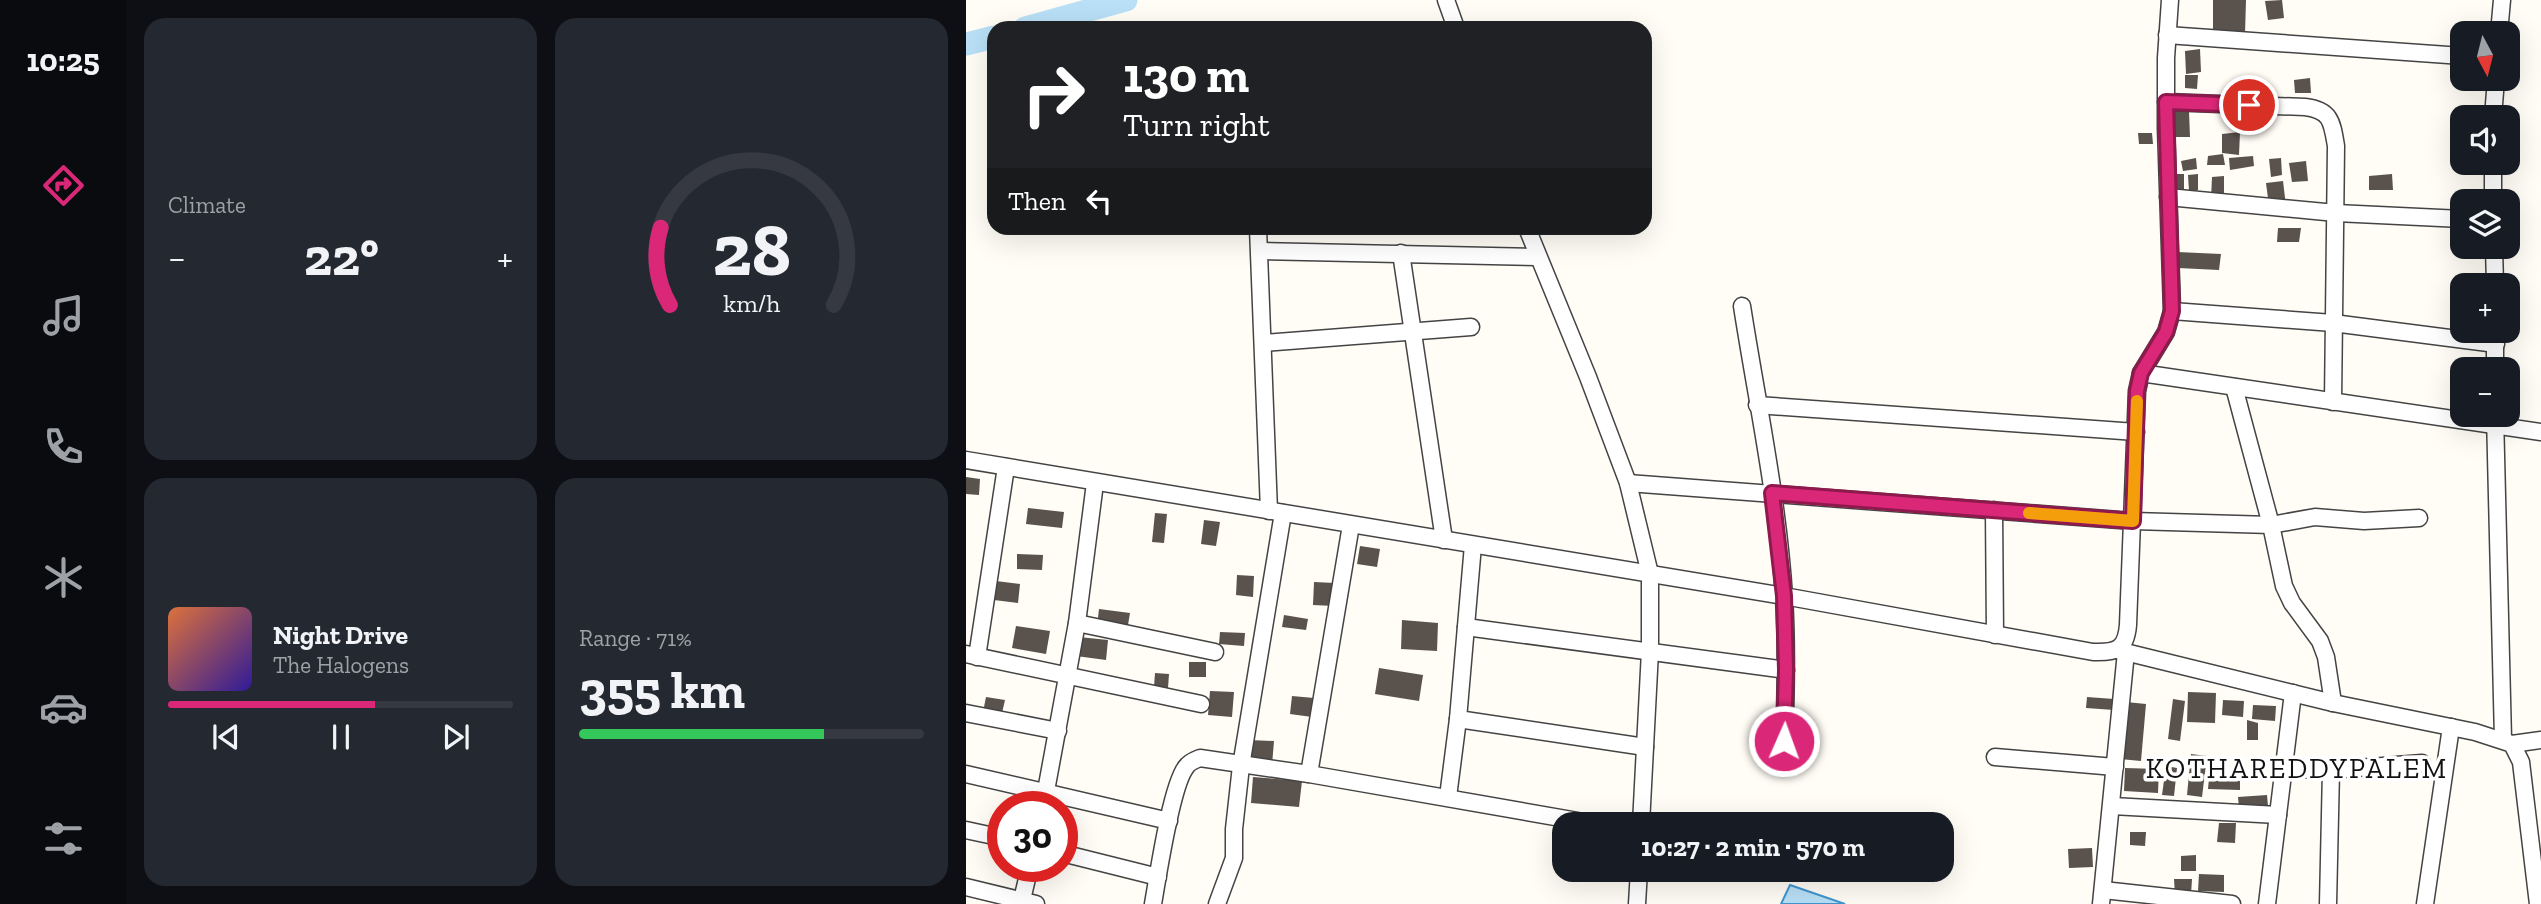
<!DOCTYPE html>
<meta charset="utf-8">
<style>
:root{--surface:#171b24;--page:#242831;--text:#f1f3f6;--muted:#9ea1a6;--line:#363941;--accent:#db2777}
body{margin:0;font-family:"Zilla Slab",serif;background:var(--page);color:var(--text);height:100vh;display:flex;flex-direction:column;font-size:26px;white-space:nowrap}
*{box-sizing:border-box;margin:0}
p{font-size:23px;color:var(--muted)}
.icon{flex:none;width:38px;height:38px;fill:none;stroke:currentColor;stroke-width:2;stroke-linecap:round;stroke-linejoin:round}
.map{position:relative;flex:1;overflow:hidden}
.drawer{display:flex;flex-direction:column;gap:18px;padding:18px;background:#0d0f14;width:840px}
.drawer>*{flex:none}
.top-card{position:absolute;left:21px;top:21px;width:665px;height:214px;border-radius:21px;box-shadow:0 7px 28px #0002;background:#202124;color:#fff;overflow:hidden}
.needle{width:46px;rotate:173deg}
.controls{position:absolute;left:1484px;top:21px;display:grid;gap:14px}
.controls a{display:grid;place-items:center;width:70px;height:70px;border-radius:14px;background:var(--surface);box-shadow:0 7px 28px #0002;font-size:35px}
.speed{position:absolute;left:21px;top:791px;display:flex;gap:14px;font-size:35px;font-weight:700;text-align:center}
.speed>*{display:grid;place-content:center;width:91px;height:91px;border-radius:50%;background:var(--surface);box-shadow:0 7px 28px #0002;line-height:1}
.speed .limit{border:10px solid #d22;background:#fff;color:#111}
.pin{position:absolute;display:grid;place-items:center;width:60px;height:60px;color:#fff;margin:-30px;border:4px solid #fff;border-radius:50%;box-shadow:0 2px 7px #0007}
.me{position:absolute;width:77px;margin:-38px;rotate:2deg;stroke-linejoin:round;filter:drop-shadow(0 0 5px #0008)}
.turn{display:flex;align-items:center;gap:24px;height:147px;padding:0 21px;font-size:32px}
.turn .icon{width:91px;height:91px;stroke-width:2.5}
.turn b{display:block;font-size:49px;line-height:60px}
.then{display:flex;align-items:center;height:66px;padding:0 21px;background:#0003;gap:14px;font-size:26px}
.big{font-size:52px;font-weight:800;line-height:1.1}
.drawer .tile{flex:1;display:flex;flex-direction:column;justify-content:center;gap:10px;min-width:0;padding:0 24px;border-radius:21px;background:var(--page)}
.drawer .dial{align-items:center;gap:0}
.dial svg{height:182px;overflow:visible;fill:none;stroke:var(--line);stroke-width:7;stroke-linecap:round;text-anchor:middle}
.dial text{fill:var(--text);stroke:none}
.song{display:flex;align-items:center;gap:21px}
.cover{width:84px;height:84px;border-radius:10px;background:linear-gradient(135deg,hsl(20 70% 55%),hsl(250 70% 35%))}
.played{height:7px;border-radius:4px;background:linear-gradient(90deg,var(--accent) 60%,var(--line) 60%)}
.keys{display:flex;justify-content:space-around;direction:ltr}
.heat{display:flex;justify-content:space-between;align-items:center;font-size:38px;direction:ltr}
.charge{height:10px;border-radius:5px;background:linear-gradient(90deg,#34c759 71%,var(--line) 0)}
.drawer .tiles{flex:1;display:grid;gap:18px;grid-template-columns:repeat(2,1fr)}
.trip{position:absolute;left:586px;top:812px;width:402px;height:70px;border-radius:21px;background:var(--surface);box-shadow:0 7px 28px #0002;font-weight:800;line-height:70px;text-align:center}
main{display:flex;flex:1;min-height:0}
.menu{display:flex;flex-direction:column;width:126px;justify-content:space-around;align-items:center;background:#090b0e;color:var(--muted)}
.menu .icon{width:49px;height:49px}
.menu .active{color:var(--accent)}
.menu b{font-size:32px;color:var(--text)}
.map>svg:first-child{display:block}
.water{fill:#b9e0f7;stroke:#3f96cf;stroke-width:2}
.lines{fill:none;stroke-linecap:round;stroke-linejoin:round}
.river{stroke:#b9e0f7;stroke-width:23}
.building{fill:#5a524d}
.minor-casing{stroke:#444;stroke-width:19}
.minor{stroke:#fff;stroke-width:16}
.route-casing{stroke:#8e194d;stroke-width:18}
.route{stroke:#db2777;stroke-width:12}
.slow{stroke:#f59e0b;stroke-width:12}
.labels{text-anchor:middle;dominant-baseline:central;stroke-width:7;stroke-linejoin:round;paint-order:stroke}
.quarter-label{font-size:28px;letter-spacing:2px;fill:#111;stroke:#fff}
</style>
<main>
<nav class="menu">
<b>10:25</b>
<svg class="icon active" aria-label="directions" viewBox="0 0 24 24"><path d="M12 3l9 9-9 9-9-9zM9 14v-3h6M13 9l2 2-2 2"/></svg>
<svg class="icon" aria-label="music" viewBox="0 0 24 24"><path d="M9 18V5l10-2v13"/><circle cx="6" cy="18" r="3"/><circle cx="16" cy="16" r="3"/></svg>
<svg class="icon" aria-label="phone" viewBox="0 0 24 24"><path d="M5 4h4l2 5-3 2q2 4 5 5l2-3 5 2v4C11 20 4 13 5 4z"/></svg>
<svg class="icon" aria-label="climate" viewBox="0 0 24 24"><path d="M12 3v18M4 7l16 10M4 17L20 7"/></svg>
<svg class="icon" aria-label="car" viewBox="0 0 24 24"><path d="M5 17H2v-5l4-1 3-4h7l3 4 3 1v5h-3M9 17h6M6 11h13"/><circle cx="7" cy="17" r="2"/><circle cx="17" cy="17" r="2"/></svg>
<svg class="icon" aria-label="filters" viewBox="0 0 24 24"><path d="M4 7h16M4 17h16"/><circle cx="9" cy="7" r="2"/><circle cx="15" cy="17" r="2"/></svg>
</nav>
<section class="drawer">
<div class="tiles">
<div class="tile"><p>Climate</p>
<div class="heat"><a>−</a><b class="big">22°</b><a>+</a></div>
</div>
<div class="tile dial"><svg viewBox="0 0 100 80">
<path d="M14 69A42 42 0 1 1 86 69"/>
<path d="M14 69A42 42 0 0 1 10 35" stroke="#db2777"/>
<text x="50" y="56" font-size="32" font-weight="700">28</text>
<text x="50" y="72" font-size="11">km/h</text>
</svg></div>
<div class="tile">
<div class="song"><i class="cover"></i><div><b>Night Drive</b><p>The Halogens</p></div></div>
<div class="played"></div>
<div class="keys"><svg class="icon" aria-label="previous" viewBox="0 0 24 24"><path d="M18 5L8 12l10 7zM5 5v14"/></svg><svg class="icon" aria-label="pause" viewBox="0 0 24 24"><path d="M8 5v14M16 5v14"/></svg><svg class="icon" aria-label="next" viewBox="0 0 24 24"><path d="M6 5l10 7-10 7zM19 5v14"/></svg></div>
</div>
<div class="tile"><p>Range · 71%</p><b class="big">355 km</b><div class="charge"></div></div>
</div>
</section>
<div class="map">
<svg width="1575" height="904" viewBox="0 0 1575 904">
<rect width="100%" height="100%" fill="#fffdf5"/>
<!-- water -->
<path class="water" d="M 824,885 L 879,904 L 815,904 Z"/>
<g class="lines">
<!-- river -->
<g class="river">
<path d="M 59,28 L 160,0"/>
<path d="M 0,44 L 28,37"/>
</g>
</g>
<!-- building -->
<g class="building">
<path d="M 1247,0 L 1280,0 L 1279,34 L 1247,33 Z"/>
<path d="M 1316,0 L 1318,18 L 1302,20 L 1299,1 Z"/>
<path d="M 1234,49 L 1235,72 L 1220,74 L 1219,51 Z"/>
<path d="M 1219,75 L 1232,75 L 1231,89 L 1219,88 Z"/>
<path d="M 1344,78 L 1345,93 L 1329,93 L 1328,80 Z"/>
<path d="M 1207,111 L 1223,111 L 1224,137 L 1207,137 Z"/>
<path d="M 1274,132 L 1273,155 L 1256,153 L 1256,134 Z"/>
<path d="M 1172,133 L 1186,133 L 1187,144 L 1173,144 Z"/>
<path d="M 1257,154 L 1259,165 L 1241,165 L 1242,156 Z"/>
<path d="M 1287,156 L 1288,166 L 1264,170 L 1263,158 Z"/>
<path d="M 1230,158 L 1231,169 L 1217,171 L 1215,161 Z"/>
<path d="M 1315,158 L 1316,175 L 1305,177 L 1303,159 Z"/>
<path d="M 1340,161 L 1342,181 L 1326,182 L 1323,163 Z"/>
<path d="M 1205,174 L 1218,174 L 1218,193 L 1206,193 Z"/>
<path d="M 1232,174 L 1232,190 L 1223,191 L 1222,175 Z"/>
<path d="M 1426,174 L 1427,190 L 1403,190 L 1403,176 Z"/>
<path d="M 1258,176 L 1258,201 L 1245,199 L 1246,177 Z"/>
<path d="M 1317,181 L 1320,206 L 1303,206 L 1300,183 Z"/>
<path d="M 1312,228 L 1335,228 L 1333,242 L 1311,242 Z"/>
<path d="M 1211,252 L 1255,254 L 1253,270 L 1212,268 Z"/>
<path d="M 0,477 L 14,479 L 13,495 L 0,494 Z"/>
<path d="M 62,508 L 98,512 L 96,528 L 60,524 Z"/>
<path d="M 189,513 L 201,514 L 198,543 L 186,542 Z"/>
<path d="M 238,520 L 254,522 L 250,546 L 235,544 Z"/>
<path d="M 394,546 L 414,549 L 411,567 L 391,564 Z"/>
<path d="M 51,554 L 77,555 L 76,570 L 51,569 Z"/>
<path d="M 271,575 L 288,576 L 287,597 L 270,595 Z"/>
<path d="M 30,581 L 54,584 L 52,603 L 28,600 Z"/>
<path d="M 348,582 L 369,583 L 368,606 L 347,605 Z"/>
<path d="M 133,609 L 164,613 L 161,631 L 131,626 Z"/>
<path d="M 318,615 L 342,619 L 340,630 L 316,627 Z"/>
<path d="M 436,620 L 472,623 L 471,651 L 435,649 Z"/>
<path d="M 50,626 L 84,631 L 80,654 L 46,648 Z"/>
<path d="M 254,632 L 279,633 L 278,646 L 253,644 Z"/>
<path d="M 113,637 L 142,640 L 140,660 L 110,656 Z"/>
<rect x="223" y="662" width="17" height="15"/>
<path d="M 413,668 L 457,675 L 453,701 L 409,694 Z"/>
<path d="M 189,673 L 203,674 L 202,688 L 188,687 Z"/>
<path d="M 244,691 L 268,692 L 266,717 L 242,715 Z"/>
<path d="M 1222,692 L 1250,693 L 1249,723 L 1221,722 Z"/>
<path d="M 326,696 L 348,698 L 346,717 L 324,714 Z"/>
<path d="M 20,697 L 39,700 L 36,713 L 17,712 Z"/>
<path d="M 1121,697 L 1148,699 L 1148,710 L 1120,708 Z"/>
<path d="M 1207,699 L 1219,701 L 1214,741 L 1202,739 Z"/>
<path d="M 1257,700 L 1278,701 L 1277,717 L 1256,715 Z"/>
<path d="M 1160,702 L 1180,704 L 1175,761 L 1154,759 Z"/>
<path d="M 1287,705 L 1310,706 L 1309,721 L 1286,719 Z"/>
<path d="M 1281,720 L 1292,723 L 1292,740 L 1281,740 Z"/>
<path d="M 283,740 L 308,741 L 306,765 L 282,767 Z"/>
<path d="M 1225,754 L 1241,756 L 1236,797 L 1221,795 Z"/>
<path d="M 1200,766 L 1211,768 L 1208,796 L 1196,795 Z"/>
<path d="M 1159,768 L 1193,769 L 1192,793 L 1158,791 Z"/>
<path d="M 287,777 L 336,781 L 333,807 L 285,803 Z"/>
<path d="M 1243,778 L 1274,779 L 1274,790 L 1242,789 Z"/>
<path d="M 1301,795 L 1302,806 L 1273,808 L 1272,797 Z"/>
<path d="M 1253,823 L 1270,823 L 1269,843 L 1251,842 Z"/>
<path d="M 1164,832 L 1180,832 L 1179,846 L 1164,845 Z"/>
<path d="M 1126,848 L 1127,867 L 1103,868 L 1102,849 Z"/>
<path d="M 1230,855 L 1230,871 L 1215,871 L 1215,856 Z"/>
<path d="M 1233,874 L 1258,875 L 1258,892 L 1232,891 Z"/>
<path d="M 1208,879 L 1226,879 L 1225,895 L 1209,895 Z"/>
</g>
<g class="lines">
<defs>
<g id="minor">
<path d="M 480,0 L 490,28"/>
<path d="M 1533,33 L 1536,0"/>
<path d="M 1201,35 L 1496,56"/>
<path d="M 1200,102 L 1339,107 C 1365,110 1366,122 1370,146 L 1367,402"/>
<path d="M 1527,117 L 1530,79"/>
<path d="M 1527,163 L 1527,201"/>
<path d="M 1202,197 L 1370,213 L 1496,219"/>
<path d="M 292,228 L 303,511"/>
<path d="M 561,228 L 622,377 L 662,483 L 684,574 L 684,651 L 675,824"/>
<path d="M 1528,247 L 1529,285"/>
<path d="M 294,251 L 572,257"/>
<path d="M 435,253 L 478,540"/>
<path d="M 776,306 C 791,402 812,499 818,597 C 821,645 820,693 818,742"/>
<path d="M 1206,311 L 1367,323 L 1530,344"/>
<path d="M 1529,331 L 1529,369"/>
<path d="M 297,343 L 505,327"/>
<path d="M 1175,373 L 1575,432"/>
<path d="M 1268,387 L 1305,525 L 1318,586 L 1326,603 L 1354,641 L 1360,657 L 1367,703"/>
<path d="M 791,405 L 1170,432"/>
<path d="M 1529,415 L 1537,739"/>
<path d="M 0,460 L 818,596 L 1127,652 C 1151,653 1160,649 1162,625 L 1171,391 L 1175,373 L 1200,332 L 1206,311 L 1200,128 L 1200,58 L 1204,0"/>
<path d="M 662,483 L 1167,521 L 1305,525 L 1349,517 L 1398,521 L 1453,518"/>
<path d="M 1028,510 L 1029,635"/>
<path d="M 111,623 L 249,652"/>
<path d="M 500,627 L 820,670"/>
<path d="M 1151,650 L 1367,703 L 1509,732 L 1546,744 L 1555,762 L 1572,904"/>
<path d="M 0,654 L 235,704"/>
<path d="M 11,657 L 40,467"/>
<path d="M 0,713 L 92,731"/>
<path d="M 492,719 L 679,747"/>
<path d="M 1546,744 L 1575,740"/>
<path d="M 1029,757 L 1149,767"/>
<path d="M 1317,769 L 1365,770 L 1456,763"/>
<path d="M 0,774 L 203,821"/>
<path d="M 343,774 L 385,525"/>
<path d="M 482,797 L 492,719 L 507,545"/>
<path d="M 1146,806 L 1312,815"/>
<path d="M 77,807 L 111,623 L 129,483"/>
<path d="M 0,830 L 37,838"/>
<path d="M 96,853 L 192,877"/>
<path d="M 0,887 L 70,904"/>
<path d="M 1137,890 L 1266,904"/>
<path d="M 55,904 L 64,866"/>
<path d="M 187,904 C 192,876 205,786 220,767 C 223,762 229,760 234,758 L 343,774 L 629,824"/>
<path d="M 251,904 L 268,858 L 268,829 L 275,766 L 317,513"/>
<path d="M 671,904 L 673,870"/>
<path d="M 1135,904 L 1160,652"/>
<path d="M 1301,904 L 1327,693"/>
<path d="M 1362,904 L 1365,770"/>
<path d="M 1459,904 L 1485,727"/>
</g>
</defs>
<!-- minor casing -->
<use href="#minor" class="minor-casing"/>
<!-- minor -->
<use href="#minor" class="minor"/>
</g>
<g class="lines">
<defs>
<path id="route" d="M 818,741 L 820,670 L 818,596 L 806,493 L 1167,521 L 1171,391 L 1175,373 L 1200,332 L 1206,311 L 1200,102 L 1283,105"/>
</defs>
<!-- route casing -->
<use href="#route" class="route-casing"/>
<!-- route -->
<use href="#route" class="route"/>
<!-- slow -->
<path class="slow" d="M 1063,513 L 1167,521 L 1171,401"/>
</g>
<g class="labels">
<!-- quarter labels -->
<g class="quarter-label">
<text x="1331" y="768">KOTHAREDDYPALEM</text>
</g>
</g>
</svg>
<div class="controls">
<a><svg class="needle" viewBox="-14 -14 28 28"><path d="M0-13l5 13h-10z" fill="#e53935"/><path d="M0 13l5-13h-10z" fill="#9ea1a6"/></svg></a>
<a><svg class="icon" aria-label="sound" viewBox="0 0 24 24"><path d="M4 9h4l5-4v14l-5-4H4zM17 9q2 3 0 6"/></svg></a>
<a><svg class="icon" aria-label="layers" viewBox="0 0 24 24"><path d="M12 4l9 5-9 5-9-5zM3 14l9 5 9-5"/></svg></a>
<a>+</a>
<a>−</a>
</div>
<div class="speed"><div class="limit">30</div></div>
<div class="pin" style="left:1283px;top:105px;background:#d93025"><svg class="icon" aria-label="arrive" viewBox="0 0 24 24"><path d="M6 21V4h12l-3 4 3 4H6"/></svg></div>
<svg class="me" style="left:818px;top:741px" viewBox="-20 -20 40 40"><circle r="17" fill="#db2777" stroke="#fff" stroke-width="3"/><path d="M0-11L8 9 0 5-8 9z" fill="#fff"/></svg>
<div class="trip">10:27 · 2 min · 570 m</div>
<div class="top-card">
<div class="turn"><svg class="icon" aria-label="right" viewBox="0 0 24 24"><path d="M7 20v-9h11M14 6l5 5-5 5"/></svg><div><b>130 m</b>Turn right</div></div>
<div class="then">Then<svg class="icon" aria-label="left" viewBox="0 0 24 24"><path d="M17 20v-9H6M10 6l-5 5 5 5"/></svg></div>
</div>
</div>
</main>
